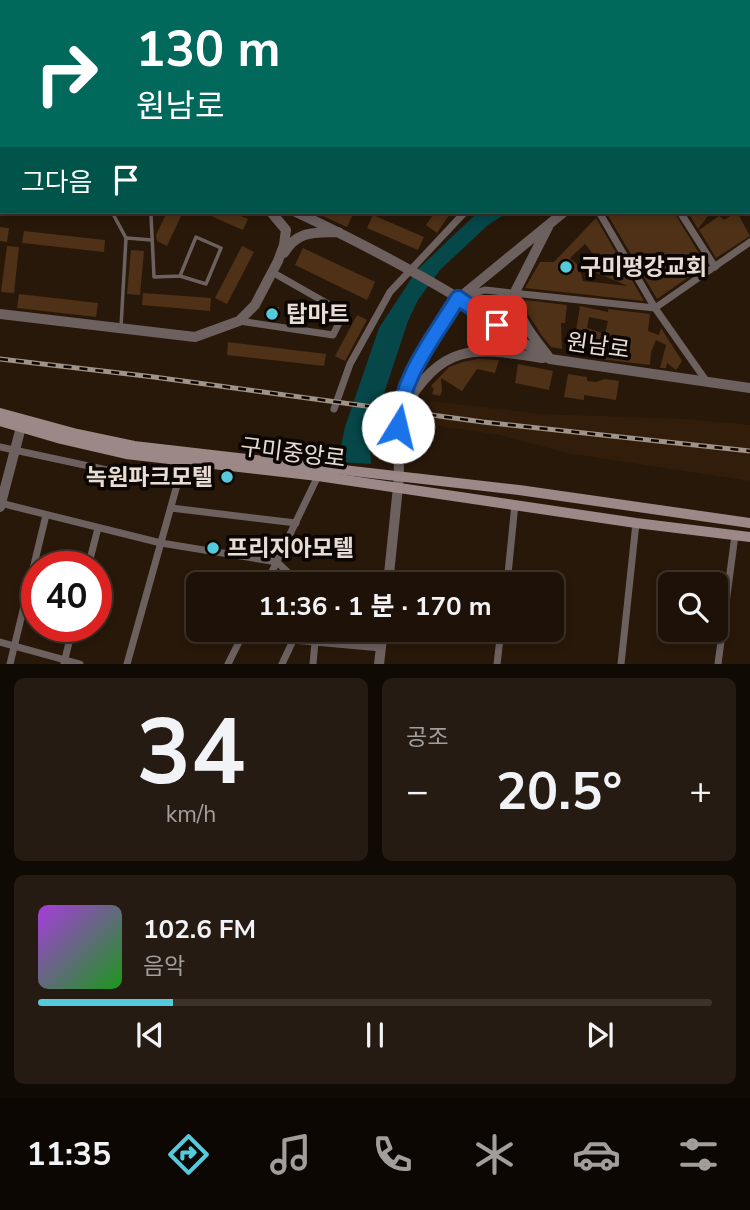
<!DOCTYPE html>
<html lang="ko">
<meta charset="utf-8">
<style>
:root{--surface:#1e1208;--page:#261b12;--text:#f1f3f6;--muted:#a19e9c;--line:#3c3229;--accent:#54cadc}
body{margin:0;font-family:"Nunito Sans","Noto Sans KR",sans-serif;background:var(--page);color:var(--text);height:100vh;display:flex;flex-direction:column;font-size:26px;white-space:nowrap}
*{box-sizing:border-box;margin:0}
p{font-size:23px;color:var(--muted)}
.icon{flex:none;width:38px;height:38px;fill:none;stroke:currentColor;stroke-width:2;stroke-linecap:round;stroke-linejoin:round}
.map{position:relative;height:664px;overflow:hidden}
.drawer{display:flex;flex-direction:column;gap:14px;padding:14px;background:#100a04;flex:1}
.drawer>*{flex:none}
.guide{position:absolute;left:0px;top:0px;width:751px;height:214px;box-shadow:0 4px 10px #0003,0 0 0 2px var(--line);background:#00695c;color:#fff;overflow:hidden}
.controls{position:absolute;left:658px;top:572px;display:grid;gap:14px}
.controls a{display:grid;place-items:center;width:70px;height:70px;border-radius:10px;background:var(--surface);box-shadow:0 4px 10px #0003,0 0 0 2px var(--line);font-size:35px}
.speed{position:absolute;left:21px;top:551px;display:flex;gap:14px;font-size:35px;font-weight:700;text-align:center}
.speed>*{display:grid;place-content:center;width:91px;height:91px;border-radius:50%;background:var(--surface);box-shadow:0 4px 10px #0003,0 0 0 2px var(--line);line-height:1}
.speed .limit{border:10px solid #d22;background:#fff;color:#111}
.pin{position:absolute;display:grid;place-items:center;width:60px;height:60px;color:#fff;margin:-30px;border-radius:14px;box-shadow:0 4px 10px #0006}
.me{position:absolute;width:77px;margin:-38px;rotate:9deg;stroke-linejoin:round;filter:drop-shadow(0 0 5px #0008)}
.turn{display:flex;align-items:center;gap:24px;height:147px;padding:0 21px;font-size:32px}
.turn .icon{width:91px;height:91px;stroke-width:2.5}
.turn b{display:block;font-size:49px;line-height:60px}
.then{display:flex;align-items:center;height:66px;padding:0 21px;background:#0003;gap:14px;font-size:26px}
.big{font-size:52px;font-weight:700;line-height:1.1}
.drawer .card{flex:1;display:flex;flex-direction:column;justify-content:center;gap:10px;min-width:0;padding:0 24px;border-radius:10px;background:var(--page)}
.drawer .dial{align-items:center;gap:0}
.dial b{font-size:91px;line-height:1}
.song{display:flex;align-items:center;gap:21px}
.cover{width:84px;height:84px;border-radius:10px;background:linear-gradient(135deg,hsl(280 70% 55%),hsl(120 70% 35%))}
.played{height:7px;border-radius:4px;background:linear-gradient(90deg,var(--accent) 20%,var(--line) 20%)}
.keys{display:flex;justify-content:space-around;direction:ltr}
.heat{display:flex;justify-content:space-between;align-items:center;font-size:38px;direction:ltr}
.drawer .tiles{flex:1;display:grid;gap:14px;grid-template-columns:1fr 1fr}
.card:last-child{grid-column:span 2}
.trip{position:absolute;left:186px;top:572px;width:378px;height:70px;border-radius:10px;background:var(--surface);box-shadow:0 4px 10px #0003,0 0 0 2px var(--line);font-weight:700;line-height:70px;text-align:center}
.dock{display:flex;height:112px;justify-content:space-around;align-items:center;background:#0c0703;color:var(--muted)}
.dock .icon{width:49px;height:49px}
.dock .on{color:var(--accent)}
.dock b{font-size:32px;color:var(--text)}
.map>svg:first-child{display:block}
.built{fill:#311d09}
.forest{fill:#454a23}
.water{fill:#06474a}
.building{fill:#4e3116;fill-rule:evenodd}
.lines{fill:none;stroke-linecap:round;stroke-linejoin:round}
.service{stroke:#6d6160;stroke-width:3.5}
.minor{stroke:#6d6160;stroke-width:7}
.tertiary{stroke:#6d6160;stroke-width:10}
.secondary{stroke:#9b8887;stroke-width:10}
.rail-casing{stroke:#a09388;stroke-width:5}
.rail{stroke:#0c0602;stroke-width:2.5;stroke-dasharray:8;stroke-linecap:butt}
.route-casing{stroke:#114b97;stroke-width:18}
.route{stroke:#1a73e8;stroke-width:12}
.poi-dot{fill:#54cadc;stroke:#0c0602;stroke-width:2.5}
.labels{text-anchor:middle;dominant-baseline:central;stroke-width:7;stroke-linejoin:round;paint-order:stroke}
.poi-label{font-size:23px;font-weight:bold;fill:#e8ddd4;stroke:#0c0602;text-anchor:start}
.street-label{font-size:23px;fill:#e8ddd4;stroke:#0c0602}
</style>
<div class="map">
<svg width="750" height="664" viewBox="0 0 750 664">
<rect width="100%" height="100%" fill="#28180a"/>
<!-- built -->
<path class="built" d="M 430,401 L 541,414 L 688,419 L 750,425 L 750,481 L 566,453 L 500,435 L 426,424 Z"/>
<!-- forest -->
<path class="forest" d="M 77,0 L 493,0 L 488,2 Z"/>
<!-- water -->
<path class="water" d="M 478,212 L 508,212 L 488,225 L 440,270 L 418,300 L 408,321 L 370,436 L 371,464 L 338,462 L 345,427 L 379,328 L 417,270 Z"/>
<!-- building -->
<g class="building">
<path d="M 167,212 L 183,212 L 167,246 L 157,241 L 156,235 Z"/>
<path d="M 202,212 L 231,212 L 248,219 L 243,230 Z"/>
<path d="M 314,212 L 354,212 L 347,227 Z"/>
<path d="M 435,212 L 451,212 L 437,233 L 426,225 Z"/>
<path d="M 606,212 L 674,212 L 706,265 L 657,299 Z"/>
<path d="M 693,212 L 711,212 L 698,229 L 689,214 Z"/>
<path d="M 737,212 L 750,236 L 716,258 L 699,230 L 719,216 L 724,220 Z"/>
<path d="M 373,215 L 424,237 L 418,250 L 367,228 Z"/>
<path d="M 596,218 L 644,301 L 525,288 L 540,262 L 554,262 ZM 585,244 L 593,254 L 587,269 L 628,286 L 583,281 L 579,266 L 570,258 Z"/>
<path d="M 0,227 L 9,228 L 7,242 L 0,241 Z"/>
<path d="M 24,231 L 105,240 L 104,252 L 22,243 Z"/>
<path d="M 7,246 L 19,247 L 14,293 L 1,292 Z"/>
<path d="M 242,246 L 254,252 L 227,304 L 215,298 Z"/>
<path d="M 303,248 L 375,282 L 367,300 L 295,265 Z"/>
<path d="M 131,250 L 144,251 L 140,295 L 127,294 Z"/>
<path d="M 143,293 L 211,298 L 210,311 L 142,305 Z"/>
<path d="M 19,294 L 98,303 L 96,317 L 17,308 Z"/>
<path d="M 525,300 L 567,305 L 565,323 L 561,323 L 562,349 L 551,347 L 542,336 L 528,314 Z"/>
<path d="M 580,306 L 608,312 L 608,309 L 650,314 L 648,331 L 659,335 L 661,328 L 682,361 L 676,370 L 667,363 L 666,368 L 660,368 L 666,345 L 656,340 L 651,352 L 650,365 L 600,359 L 601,351 L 571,343 L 573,336 L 575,337 ZM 589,317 L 608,321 L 605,334 L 587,328 Z"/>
<path d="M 267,307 L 279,307 L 278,320 L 266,319 Z"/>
<path d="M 357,315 L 367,320 L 345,361 L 335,356 Z"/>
<path d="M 228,342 L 326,354 L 324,366 L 227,355 Z"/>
<path d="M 478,359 L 499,360 L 495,373 L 477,369 L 462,391 L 441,378 L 442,391 L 440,396 L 432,394 L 434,389 L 431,386 L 449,367 L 463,362 Z"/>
<path d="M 518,364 L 553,371 L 549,390 L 515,383 Z"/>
<path d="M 568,374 L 587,377 L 587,381 L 596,382 L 605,379 L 619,381 L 616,400 L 584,395 L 584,400 L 564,397 Z"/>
</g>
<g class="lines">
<!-- service -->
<g class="service">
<path d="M 0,199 L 2,199"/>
<path d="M 112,212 L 126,238 L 121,327"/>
<path d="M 143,212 L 151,215 L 154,277 L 180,276 L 196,237 L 221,248 L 206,284 L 180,276"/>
<path d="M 126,238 L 152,240"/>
</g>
<!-- minor -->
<g class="minor">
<path d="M 13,0 L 18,2"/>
<path d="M 700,0 L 700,2"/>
<path d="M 749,53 L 750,52"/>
<path d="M 599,212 L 655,308 L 707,382"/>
<path d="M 680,212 L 715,267"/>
<path d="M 465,296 L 485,290 L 655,308 L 750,242"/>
<path d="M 239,321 L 333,335 L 344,313 L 272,272"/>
<path d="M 334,409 L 350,364 L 390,292 L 465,212"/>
<path d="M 0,447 L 177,485"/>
<path d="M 0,503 L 161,543 L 277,562 L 300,584"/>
<path d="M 171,508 L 296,523"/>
<path d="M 88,567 L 98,528"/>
<path d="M 266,584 L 318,476"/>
<path d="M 507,584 L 515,504"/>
<path d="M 293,640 L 381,648"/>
<path d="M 0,642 L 80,664"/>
<path d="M 64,663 L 73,626"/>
<path d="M 10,664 L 46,515"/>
<path d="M 127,664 L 184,460"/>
<path d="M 228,664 L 245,630"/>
<path d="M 282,664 L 298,630"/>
<path d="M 313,664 L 315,642"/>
<path d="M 497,664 L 501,630"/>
<path d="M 621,664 L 636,523"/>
<path d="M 718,664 L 735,535"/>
</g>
<!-- tertiary -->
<g class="tertiary">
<path d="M 34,0 L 35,2"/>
<path d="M 0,33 L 2,31"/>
<path d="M 0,77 L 2,78"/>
<path d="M 749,118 L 750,118"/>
<path d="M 296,212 C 351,238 405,266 457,297 C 489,316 517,341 550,359 L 750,388"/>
<path d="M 284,253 C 298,230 314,233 338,232"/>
<path d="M 0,314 L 195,337 L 239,321 L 255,305 L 278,261 L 284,245 L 286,230 L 271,212"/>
<path d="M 548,356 C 531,334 516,318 516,290 L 548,227"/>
<path d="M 402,411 C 443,342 471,347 543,358"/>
<path d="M 0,507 L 21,427"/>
<path d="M 388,584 L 399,477 L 398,414 L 400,402 L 409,379 L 459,298 L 564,212"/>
<path d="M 379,664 L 383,630"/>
</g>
<!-- secondary -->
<g class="secondary">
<path d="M 0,413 L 77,434 L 134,446 L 519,490 L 750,523"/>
<path d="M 0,421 L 61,439 L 126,454 L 318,476 L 636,523 L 750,537"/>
</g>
<defs>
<path id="rail" d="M 0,359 L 154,377 L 483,422 L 750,451"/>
</defs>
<!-- rail casing -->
<use href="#rail" class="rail-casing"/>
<!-- rail -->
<use href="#rail" class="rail"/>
</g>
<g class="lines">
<defs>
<path id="route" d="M 398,427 C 400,378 434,338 458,298 L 497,325"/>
</defs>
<!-- route casing -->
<use href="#route" class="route-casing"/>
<!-- route -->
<use href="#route" class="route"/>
</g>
<!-- markers -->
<g class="poi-dot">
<circle cx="566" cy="267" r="7"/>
<circle cx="272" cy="314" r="7"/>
<circle cx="227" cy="477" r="7"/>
<circle cx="213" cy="548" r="7"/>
</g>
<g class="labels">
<!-- poi labels -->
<g class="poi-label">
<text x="580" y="267">구미평강교회</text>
<text x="286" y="314">탑마트</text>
<text x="213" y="477" text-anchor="end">녹원파크모텔</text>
<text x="227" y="548">프리지아모텔</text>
</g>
<!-- street labels -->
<g class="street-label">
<text transform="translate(598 346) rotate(8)">원남로</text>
<text transform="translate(293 453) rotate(7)">구미중앙로</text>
</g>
</g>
</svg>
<div class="controls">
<a><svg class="icon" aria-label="search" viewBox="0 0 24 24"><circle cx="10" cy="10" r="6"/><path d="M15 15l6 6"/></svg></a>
</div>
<div class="speed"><div class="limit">40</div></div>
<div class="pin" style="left:497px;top:325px;background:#d93025"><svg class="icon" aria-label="arrive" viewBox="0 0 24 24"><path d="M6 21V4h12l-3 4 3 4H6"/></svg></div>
<svg class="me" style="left:398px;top:427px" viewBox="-20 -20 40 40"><circle r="19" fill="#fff"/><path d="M0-13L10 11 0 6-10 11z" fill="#1a73e8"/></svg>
<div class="trip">11:36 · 1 분 · 170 m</div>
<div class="guide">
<div class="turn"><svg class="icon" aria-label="right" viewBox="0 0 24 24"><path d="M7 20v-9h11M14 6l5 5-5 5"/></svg><div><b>130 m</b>원남로</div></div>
<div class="then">그다음<svg class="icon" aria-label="arrive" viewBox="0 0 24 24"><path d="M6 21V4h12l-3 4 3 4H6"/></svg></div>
</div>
</div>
<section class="drawer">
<div class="tiles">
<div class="card dial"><b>34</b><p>km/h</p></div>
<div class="card"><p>공조</p>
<div class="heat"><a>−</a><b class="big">20.5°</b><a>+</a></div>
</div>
<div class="card">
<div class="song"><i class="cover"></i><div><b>102.6 FM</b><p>음악</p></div></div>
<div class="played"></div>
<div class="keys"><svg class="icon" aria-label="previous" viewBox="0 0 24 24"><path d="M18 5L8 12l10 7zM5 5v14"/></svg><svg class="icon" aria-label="pause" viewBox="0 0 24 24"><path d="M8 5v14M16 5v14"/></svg><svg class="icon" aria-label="next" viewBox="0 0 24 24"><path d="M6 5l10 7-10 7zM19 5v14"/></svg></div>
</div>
</div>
</section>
<nav class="dock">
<b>11:35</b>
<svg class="icon on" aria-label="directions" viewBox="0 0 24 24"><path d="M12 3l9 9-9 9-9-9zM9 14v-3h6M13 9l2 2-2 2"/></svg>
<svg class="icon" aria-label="music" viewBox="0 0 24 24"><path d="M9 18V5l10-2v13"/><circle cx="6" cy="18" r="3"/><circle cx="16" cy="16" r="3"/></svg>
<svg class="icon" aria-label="phone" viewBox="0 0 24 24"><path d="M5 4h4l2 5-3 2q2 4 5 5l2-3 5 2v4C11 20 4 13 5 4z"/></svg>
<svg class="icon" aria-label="climate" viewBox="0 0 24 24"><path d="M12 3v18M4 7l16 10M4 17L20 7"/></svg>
<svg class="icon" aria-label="car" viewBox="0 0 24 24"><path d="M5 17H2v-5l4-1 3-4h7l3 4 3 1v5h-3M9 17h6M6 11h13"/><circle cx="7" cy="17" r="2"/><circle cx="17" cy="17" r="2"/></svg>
<svg class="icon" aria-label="filters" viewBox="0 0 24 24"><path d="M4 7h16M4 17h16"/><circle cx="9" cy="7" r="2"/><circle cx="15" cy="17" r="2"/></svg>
</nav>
